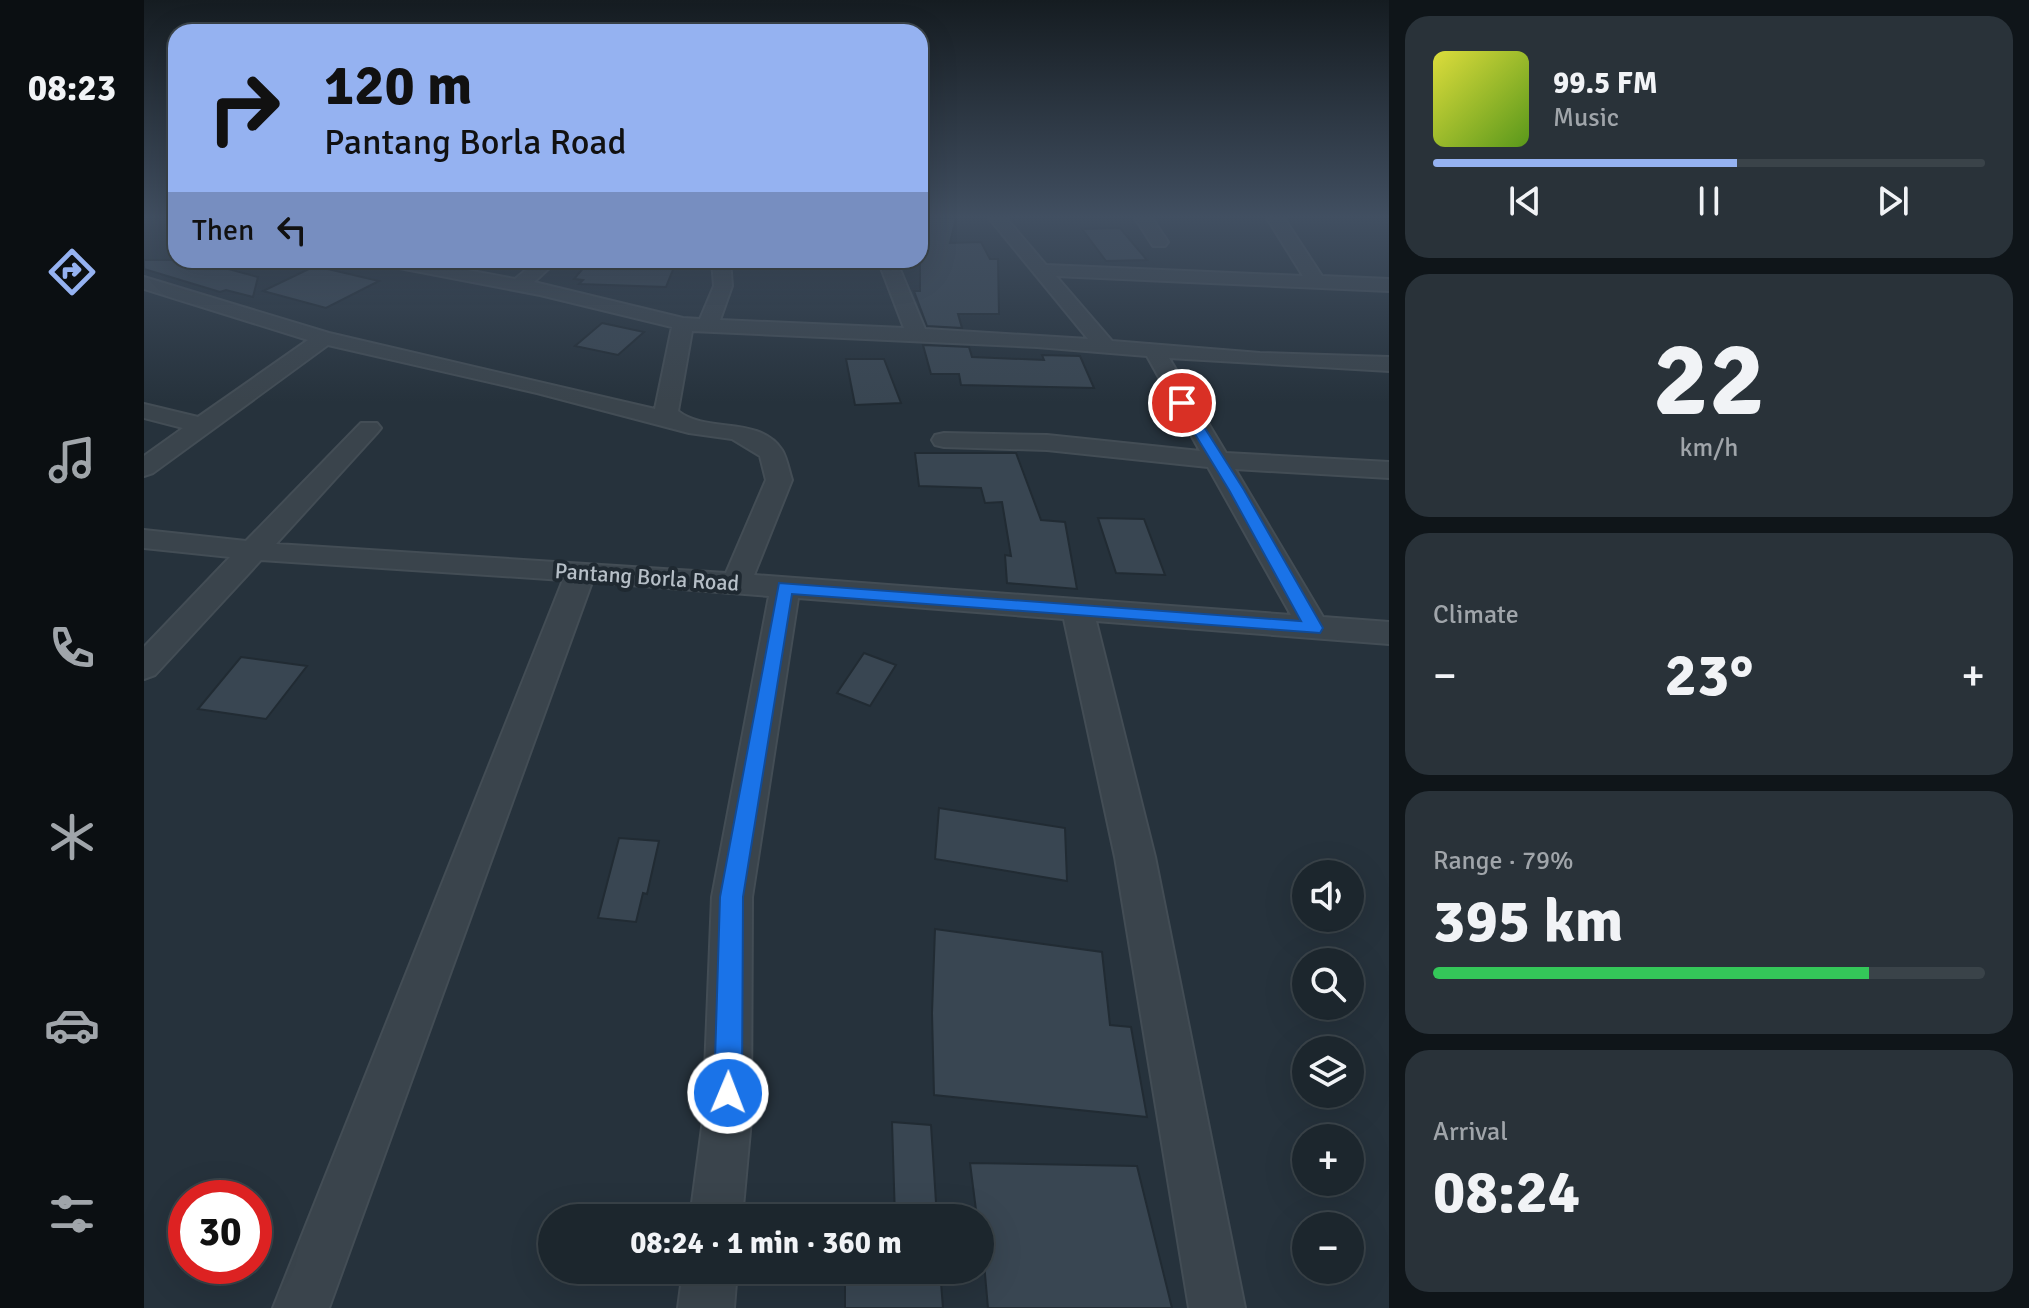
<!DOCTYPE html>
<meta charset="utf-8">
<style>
:root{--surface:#1c262d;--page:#293239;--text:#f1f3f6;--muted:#a0a5aa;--line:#3a4349;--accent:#95b2f1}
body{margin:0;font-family:Signika,sans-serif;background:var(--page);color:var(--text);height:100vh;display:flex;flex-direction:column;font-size:30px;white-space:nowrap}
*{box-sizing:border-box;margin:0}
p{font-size:26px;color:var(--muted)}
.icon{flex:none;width:44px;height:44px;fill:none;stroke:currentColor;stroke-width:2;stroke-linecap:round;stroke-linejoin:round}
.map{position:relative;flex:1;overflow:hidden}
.details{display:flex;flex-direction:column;gap:16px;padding:16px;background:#0f1519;width:640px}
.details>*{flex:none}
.hud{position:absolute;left:24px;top:24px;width:760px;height:244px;border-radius:24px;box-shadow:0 8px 32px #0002,0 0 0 2px var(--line);background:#95b2f1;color:#111;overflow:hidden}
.buttons{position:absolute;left:1148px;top:860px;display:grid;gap:16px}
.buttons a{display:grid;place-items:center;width:72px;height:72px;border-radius:50%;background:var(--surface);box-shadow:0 8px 32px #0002,0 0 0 2px var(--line);font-size:40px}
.speed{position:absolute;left:24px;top:1180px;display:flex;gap:16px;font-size:40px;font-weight:700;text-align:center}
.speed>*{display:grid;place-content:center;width:104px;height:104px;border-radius:50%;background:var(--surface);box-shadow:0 8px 32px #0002,0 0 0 2px var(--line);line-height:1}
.speed .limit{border:12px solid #d22;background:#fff;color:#111}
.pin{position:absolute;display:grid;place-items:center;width:68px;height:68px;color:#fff;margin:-34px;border:4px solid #fff;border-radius:50%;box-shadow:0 2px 8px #0007}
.me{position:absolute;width:88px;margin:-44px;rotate:1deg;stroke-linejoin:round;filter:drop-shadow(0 0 6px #0008)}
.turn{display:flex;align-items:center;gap:28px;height:168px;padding:0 24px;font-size:36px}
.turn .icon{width:104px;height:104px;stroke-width:2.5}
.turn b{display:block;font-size:56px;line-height:68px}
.then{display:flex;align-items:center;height:76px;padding:0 24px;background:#0003;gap:16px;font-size:30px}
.big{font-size:60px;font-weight:700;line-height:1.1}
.details .widget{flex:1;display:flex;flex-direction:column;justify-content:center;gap:12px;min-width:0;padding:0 28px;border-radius:24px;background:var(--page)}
.details .dial{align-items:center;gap:0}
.dial b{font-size:104px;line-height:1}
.song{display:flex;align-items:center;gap:24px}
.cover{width:96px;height:96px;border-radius:12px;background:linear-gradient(135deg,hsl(60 70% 55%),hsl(90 70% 35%))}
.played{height:8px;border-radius:4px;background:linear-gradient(90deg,var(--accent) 55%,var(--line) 55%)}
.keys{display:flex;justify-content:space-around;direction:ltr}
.heat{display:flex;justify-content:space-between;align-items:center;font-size:44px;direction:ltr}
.charge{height:12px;border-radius:6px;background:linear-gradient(90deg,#34c759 79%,var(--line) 0)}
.trip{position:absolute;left:394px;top:1204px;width:456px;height:80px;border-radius:40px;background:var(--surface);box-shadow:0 8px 32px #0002,0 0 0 2px var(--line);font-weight:700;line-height:80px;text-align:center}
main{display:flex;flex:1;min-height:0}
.dock{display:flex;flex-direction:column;width:144px;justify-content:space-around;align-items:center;background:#0b0f12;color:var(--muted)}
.dock .icon{width:56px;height:56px}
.dock .active{color:var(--accent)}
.dock b{font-size:36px;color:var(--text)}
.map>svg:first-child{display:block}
.building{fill:#394652;stroke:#212b33;stroke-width:2}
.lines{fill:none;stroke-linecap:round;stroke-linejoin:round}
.minor-casing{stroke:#434d55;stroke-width:4}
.minor{fill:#3a444c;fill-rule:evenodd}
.route{fill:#1a73e8;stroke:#114b97;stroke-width:2}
.labels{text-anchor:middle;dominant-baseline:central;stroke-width:8;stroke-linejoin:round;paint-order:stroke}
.street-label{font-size:22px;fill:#b6bfc7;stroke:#1f2931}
</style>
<main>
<nav class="dock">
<b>08:23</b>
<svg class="icon active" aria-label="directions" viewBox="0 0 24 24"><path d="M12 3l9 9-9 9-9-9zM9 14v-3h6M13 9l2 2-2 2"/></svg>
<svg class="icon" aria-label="music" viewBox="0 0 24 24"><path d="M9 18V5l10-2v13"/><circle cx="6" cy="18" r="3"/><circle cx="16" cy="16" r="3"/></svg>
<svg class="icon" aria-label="phone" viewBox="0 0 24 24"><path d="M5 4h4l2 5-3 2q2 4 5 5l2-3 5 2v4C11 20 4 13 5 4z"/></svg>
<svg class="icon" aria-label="climate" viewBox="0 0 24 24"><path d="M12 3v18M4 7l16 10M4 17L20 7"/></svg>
<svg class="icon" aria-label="car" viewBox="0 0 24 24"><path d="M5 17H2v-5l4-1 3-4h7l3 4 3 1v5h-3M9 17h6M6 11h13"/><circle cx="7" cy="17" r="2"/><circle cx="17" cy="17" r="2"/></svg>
<svg class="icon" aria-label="filters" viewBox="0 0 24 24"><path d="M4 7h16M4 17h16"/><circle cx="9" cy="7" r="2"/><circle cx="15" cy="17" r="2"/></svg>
</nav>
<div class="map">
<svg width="1245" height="1308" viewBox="0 0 1245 1308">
<rect width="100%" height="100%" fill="#26323c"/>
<!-- building -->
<g class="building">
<path d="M 776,218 L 812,218 L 806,243 L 837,242 L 846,259 L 854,259 L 855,314 L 814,314 L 818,328 L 783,326 L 770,291 L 776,291 Z"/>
<path d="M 976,228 L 1003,260 L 962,261 L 938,229 Z"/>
<path d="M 0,260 L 51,260 L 114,277 L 109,297 L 82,290 L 76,292 L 0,269 Z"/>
<path d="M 446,260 L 533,260 L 522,287 L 435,284 L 439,280 L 430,279 Z"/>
<path d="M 171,266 L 235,281 L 182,308 L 119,291 Z"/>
<path d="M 458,323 L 500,332 L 474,355 L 431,346 Z"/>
<path d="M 779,345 L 825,347 L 828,357 L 900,360 L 898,355 L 936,356 L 950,388 L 817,385 L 815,374 L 787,374 Z"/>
<path d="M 702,359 L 740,359 L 757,403 L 711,405 Z"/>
<path d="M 771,453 L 872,453 L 897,520 L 921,522 L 933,589 L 863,583 L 861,555 L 867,556 L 858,502 L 841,503 L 837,488 L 775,486 Z"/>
<path d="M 954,518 L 1000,519 L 1021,575 L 972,573 Z"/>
<path d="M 720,653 L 752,665 L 726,706 L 693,693 Z"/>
<path d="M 97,657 L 163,666 L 122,719 L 54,709 Z"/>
<path d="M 795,808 L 921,828 L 923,881 L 791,859 Z"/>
<path d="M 475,838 L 515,841 L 503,894 L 499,893 L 492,922 L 454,918 Z"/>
<path d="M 791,929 L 958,952 L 966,1025 L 987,1027 L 1003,1117 L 790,1095 L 788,1013 Z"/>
<path d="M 748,1122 L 787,1125 L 793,1218 L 751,1218 Z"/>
<path d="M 826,1163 L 993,1166 L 1028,1308 L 844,1308 L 836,1218 L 833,1218 Z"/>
<path d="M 701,1270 L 796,1270 L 799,1308 L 701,1308 Z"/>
</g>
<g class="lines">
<defs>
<g id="minor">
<path d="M 845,218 L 862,218 L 902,265 L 1159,276 L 1123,218 L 1140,218 L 1178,276 L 1245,279 L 1245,291 L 912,276 L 968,341 L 1116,353 L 1245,357 L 1245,371 L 1025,358 L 1082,453 L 1245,462 L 1245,478 L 1091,469 L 1179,617 L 1245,622 L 1245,644 L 952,621 L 1011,857 L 1101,1308 L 1045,1308 L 971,857 L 920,619 L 654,598 L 608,897 L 607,1120 L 598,1218 L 546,1218 L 559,1120 L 568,897 L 625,596 L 448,582 L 185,1308 L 129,1308 L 419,580 L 117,560 L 11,675 L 0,679 L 0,647 L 86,557 L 0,548 L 0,530 L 102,541 L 217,423 L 233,423 L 237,428 L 233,433 L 132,544 L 582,573 L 622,480 L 616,456 L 588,439 L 545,433 L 393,393 L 184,345 L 9,473 L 0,476 L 0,456 L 39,428 L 0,418 L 0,404 L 54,417 L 164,340 L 0,289 L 0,277 L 185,333 L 511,409 L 528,327 L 396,295 L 240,265 L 231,260 L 269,260 L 371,279 L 394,260 L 414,260 L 390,282 L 539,318 L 556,319 L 570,286 L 568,260 L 586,260 L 588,286 L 576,320 L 760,328 L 734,260 L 752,260 L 781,329 L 944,339 ZM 548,331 L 893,347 L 1003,356 L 1056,451 L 903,435 L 800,433 L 791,435 L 788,440 L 791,445 L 800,447 L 903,450 L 1064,467 L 1147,615 L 610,575 L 648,480 C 645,471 643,458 638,450 C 615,415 563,434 534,411 Z"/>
<path d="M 991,218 L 1008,218 L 1024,242 L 1021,246 L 1009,246 Z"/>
<path d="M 539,1270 L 593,1270 L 590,1308 L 534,1308 Z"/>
</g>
</defs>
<!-- minor casing -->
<use href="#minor" class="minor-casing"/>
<!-- minor -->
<use href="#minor" class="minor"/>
</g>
<!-- sky -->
<linearGradient id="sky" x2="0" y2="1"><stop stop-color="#151c21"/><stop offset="0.54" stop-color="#414f61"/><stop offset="1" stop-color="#414f61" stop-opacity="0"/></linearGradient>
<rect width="1245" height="402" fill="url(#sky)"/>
<!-- route -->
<path class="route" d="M 1034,400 L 1043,400 L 1100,490 L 1179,628 L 1176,633 L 648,594 L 599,897 L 598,1093 L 594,1103 L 584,1107 L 574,1103 L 570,1093 L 576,897 L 635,583 L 1157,621 L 1085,490 L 1032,403 Z"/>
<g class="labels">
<!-- street labels -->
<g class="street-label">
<text transform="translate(503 577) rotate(4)">Pantang Borla Road</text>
</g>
</g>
</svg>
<div class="buttons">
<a><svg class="icon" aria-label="sound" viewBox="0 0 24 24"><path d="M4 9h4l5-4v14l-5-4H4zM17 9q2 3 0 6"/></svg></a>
<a><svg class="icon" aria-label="search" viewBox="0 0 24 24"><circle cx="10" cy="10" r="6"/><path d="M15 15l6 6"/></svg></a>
<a><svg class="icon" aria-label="layers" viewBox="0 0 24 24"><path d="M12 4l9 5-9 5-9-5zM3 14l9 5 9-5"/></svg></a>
<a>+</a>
<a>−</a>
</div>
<div class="speed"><div class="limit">30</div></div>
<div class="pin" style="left:1038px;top:403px;background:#d93025"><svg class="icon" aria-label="arrive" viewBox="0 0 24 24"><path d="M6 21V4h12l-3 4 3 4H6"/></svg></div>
<svg class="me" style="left:584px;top:1093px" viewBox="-20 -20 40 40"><circle r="17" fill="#1a73e8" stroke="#fff" stroke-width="3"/><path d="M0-11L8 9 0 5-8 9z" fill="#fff"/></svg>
<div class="trip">08:24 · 1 min · 360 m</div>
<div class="hud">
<div class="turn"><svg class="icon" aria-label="right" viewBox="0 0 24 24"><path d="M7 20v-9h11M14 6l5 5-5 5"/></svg><div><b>120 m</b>Pantang Borla Road</div></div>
<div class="then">Then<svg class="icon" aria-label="left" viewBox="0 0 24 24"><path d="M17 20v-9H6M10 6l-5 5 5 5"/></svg></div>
</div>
</div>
<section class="details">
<div class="widget">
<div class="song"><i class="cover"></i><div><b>99.5 FM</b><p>Music</p></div></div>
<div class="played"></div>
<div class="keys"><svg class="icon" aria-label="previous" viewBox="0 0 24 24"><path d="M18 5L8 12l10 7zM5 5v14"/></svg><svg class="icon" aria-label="pause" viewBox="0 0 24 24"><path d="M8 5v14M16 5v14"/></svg><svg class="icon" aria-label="next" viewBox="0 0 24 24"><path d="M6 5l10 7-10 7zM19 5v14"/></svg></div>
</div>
<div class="widget dial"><b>22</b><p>km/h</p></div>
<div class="widget"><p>Climate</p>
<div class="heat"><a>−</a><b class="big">23°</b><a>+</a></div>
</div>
<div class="widget"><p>Range · 79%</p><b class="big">395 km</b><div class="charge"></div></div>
<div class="widget"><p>Arrival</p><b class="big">08:24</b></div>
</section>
</main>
